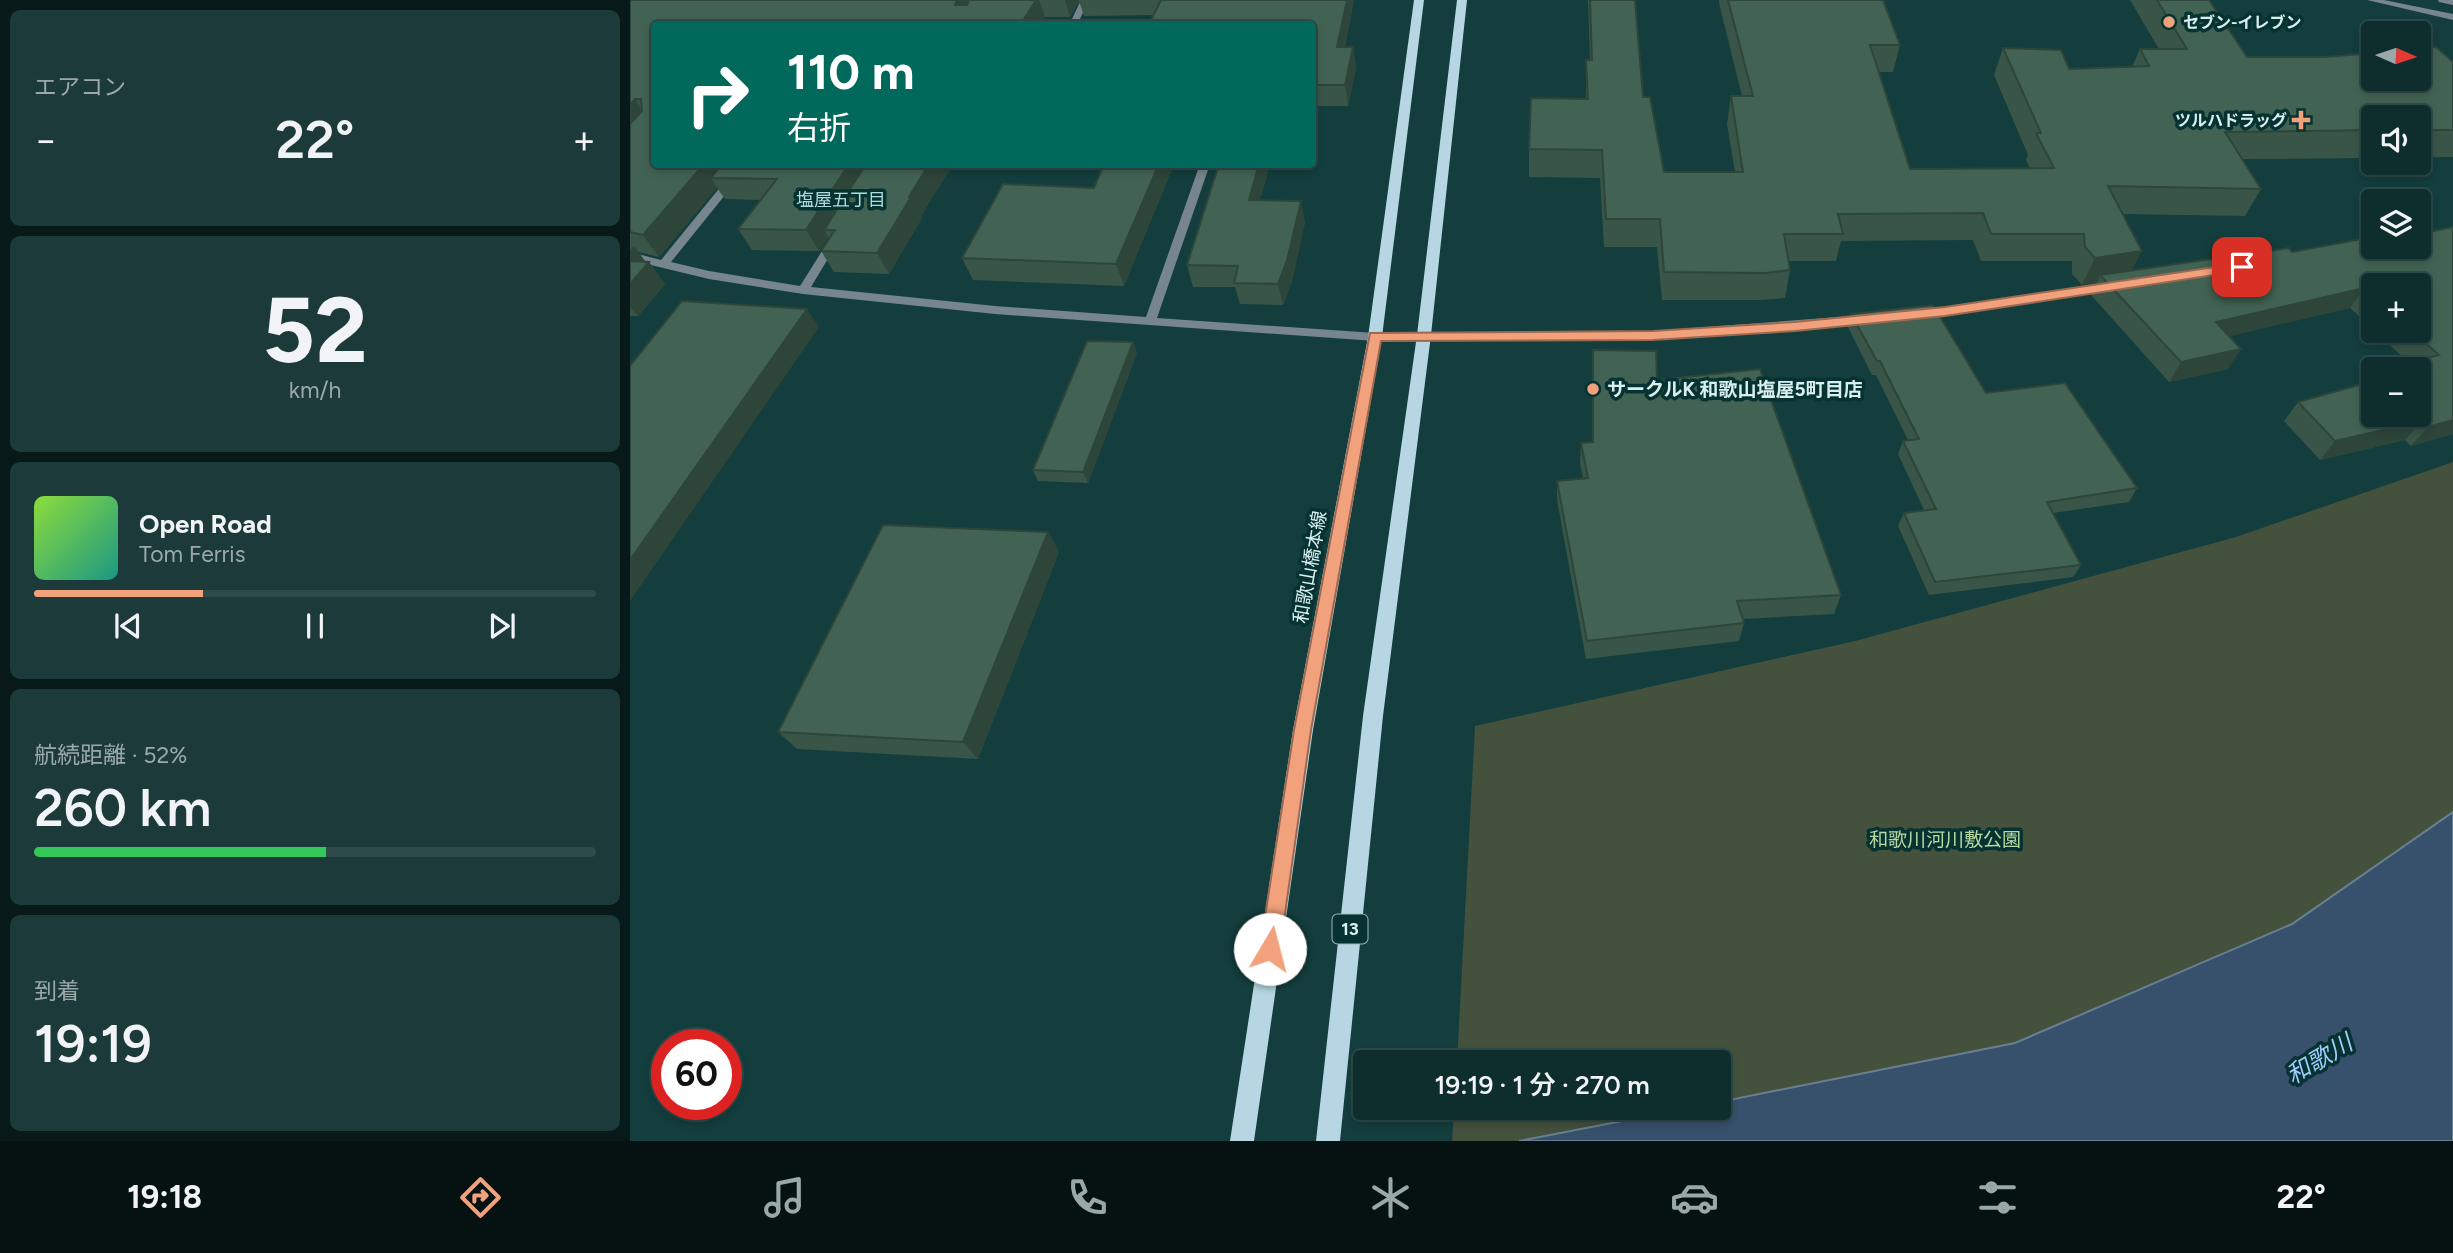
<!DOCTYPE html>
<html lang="ja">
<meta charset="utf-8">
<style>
:root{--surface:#0e2e2e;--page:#1c3a3a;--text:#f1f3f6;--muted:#9ba8aa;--line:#2e4a4a;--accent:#f1a17b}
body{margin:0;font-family:Figtree,"Noto Sans JP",sans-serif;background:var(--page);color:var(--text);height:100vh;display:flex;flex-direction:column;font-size:26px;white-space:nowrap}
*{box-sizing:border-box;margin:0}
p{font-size:23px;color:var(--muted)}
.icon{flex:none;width:38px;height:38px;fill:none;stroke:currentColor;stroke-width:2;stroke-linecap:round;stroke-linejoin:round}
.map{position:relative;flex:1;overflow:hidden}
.side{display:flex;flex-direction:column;gap:10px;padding:10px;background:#081919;width:630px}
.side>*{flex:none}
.guide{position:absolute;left:21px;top:21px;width:665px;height:147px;border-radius:7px;box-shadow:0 4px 10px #0003,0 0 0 2px var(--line);background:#00695c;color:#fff;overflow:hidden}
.needle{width:46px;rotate:93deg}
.fabs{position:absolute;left:1731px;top:21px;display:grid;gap:14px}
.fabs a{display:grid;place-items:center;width:70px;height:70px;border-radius:7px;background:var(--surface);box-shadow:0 4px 10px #0003,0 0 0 2px var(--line);font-size:35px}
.speed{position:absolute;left:21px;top:1029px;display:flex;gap:14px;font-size:35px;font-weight:700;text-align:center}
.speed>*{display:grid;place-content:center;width:91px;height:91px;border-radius:50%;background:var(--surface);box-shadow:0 4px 10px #0003,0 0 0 2px var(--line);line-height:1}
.speed .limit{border:10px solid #d22;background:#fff;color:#111}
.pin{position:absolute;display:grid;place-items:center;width:60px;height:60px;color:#fff;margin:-30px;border-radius:14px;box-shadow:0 4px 10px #0006}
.me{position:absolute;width:77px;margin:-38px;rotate:8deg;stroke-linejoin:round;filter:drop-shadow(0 0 5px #0008)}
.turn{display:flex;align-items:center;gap:24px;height:147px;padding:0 21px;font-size:32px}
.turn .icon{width:91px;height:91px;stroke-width:2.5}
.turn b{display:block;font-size:49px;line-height:60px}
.big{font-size:52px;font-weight:600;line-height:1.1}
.side .tile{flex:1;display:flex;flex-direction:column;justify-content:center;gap:10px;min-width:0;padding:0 24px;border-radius:10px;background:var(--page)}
.side .dial{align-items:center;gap:0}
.dial b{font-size:91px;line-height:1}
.song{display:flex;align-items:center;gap:21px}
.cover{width:84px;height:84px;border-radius:10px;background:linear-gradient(135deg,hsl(90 70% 55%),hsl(170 70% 35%))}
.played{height:7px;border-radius:4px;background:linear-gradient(90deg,var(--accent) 30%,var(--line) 30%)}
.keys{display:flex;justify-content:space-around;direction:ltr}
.heat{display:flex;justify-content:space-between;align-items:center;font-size:38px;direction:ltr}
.charge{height:10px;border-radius:5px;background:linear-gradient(90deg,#34c759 52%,var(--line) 0)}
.trip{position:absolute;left:723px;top:1050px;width:378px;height:70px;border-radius:7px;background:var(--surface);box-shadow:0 4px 10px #0003,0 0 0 2px var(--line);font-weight:600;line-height:70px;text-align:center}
.tabs{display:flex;height:112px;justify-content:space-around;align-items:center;background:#061212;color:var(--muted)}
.tabs .icon{width:49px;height:49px}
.tabs .active{color:var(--accent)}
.tabs b{font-size:32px;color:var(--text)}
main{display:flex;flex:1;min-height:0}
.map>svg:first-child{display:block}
.green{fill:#44513d}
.water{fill:#37506b;stroke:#688092;stroke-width:2}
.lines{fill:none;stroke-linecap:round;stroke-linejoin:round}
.minor{fill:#76868c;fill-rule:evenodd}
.tertiary{fill:#76868c;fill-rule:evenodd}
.primary{fill:#b5d6e2;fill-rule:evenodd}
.wall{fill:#395547}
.shaded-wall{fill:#2e453a}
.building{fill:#426353;stroke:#2e453a;stroke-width:2}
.route{fill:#f1a17b;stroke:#9d6950;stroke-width:2}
.poi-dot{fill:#f1a17b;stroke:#063332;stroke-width:2.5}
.labels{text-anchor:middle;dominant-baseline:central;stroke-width:7;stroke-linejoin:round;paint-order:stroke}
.far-poi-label{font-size:16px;font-weight:bold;fill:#d9efee;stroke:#063332;text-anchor:start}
.far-neighbourhood-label{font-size:18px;fill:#aedad8;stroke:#063332}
.shield{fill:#063332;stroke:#9ab7b6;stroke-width:2}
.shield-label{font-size:18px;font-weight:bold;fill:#d9efee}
.poi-label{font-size:19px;font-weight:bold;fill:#d9efee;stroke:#063332;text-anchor:start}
.street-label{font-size:19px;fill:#d9efee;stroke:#063332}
.park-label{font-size:19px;fill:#b5d8a0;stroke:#063332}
.near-water-label{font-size:24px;font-style:italic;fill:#9fccfd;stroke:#063332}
</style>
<main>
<section class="side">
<div class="tile"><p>エアコン</p>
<div class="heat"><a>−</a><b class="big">22°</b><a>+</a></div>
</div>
<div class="tile dial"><b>52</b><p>km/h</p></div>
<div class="tile">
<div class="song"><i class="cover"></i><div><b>Open Road</b><p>Tom Ferris</p></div></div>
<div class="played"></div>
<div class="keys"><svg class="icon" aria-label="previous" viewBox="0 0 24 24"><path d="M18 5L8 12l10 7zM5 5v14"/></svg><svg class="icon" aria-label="pause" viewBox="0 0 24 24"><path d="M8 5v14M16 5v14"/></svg><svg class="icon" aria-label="next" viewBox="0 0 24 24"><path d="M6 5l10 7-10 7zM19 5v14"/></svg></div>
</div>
<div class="tile"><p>航続距離 · 52%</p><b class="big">260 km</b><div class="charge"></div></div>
<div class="tile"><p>到着</p><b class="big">19:19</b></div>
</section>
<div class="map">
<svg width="1823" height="1141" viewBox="0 0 1823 1141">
<rect width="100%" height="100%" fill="#133e3d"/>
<!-- green -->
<g class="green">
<path d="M 1823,462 L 1823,812 L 1662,924 L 1385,1043 L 1089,1102 L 1088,1062 L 827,1062 L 845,726 L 1225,641 L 1606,537 Z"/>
<path d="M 824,1108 L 1060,1108 L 889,1141 L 822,1141 Z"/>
</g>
<!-- water -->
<path class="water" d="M 1823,812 L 1823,1141 L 889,1141 L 1060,1108 L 1088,1108 L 1089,1102 L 1385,1043 L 1662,924 Z"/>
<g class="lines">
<!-- minor -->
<g class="minor">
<path d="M 451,0 L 459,0 L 448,23 L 442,23 L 441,21 Z"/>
<path d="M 109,164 L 120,164 L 41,262 L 79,271 L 170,286 L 199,240 L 203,239 L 208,242 L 181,287 L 365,306 L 516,317 L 570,164 L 580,164 L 527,318 L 745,333 L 1023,331 L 1236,315 L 1242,319 L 1236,323 L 1023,339 L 745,341 L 365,314 L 173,294 L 79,279 L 0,260 L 0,252 L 31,260 Z"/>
<path d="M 1482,283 L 1488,287 L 1486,290 L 1291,318 L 1285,314 L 1291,310 Z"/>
</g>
<!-- tertiary -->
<g class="tertiary">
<path d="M 1737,0 L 1754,0 L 1823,14 L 1823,20 Z"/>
<path d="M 1808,0 L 1823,0 L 1823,5 L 1809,2 Z"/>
</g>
<!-- primary -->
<g class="primary">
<path d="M 784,0 L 794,0 L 752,337 L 683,730 L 624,1141 L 600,1141 L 663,730 L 738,337 Z"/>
<path d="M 827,0 L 837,0 L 801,335 L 753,716 L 710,1141 L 686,1141 L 733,716 L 787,335 Z"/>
</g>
</g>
<!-- wall -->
<g class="wall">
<path d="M 0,0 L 724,0 L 715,47 L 723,47 L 726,68 L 718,106 L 682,106 L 682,24 L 524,15 L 454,16 L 449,1 L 440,17 L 415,17 L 411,24 L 24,24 L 24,164 L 323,164 L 291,216 L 292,218 L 259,274 L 204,272 L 191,251 L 199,239 L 198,237 L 189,251 L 122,250 L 108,229 L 130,200 L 95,199 L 87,188 L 29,257 L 8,252 L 16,262 L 19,262 L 35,284 L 8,316 L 0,316 Z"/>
<path d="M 958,0 L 1005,0 L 1013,97 L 1034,172 L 1105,172 L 1097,124 L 1101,96 L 1112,96 L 1089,3 L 1089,0 L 1253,0 L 1270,45 L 1263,72 L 1249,72 L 1280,169 L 1400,168 L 1396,160 L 1398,155 L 1364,75 L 1373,48 L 1439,69 L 1502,67 L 1510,49 L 1529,49 L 1500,0 L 1579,0 L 1617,57 L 1823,62 L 1823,157 L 1788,157 L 1788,117 L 1743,117 L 1743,158 L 1612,159 L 1631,189 L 1615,216 L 1492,214 L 1502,271 L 1662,252 L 1738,245 L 1788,247 L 1823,434 L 1781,446 L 1775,440 L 1690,460 L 1654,421 L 1668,402 L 1788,369 L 1778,369 L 1782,365 L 1744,331 L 1788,331 L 1743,285 L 1743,329 L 1720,308 L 1599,336 L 1598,369 L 1539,382 L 1461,295 L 1467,283 L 1452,285 L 1442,274 L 1442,261 L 1351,261 L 1343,240 L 1211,241 L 1206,261 L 1159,261 L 1160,270 L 1155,298 L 1130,300 L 1032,300 L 1027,247 L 974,247 L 970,178 L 899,177 L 899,149 L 956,99 L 956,60 L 960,60 Z"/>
<path d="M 474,164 L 544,164 L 494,286 L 343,280 L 332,258 L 464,188 Z"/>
<path d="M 589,164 L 640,164 L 630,200 L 675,222 L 662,281 L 653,305 L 610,304 L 605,287 L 563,287 L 557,265 Z"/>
<path d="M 1221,314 L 1356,393 L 1507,488 L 1499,502 L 1423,513 L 1451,565 L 1443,577 L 1299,595 L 1268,526 L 1274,513 L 1294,510 L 1268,454 L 1273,441 L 1278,440 L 1246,375 L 1242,375 L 1218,327 Z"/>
<path d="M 963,350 L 1027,380 L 1211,595 L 1204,614 L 1112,619 L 1114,623 L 1109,641 L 956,659 L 927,500 L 927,481 L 953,478 L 950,463 L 951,443 L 962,442 Z"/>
<path d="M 507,353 L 458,483 L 408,481 L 403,470 Z"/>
<path d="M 418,532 L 429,552 L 348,759 L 167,749 L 148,732 Z"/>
</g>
<!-- shaded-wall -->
<g class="shaded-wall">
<path d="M 327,0 L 345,0 L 334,24 L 325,5 Z"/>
<path d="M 406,0 L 409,0 L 415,17 L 411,24 L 391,24 Z"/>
<path d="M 435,0 L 449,0 L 440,17 Z"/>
<path d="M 717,0 L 724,0 L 710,68 L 707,47 Z"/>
<path d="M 723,47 L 726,68 L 718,106 L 715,85 Z"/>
<path d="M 5,99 L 19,120 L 0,142 L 0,105 Z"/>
<path d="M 74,164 L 106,164 L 81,178 L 87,188 L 29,257 L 13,235 Z"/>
<path d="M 219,164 L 245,164 L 194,230 L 198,237 L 189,251 L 176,230 Z"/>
<path d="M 299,164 L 323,164 L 291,216 L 292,218 L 259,274 L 247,253 L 279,197 Z"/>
<path d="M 529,164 L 544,164 L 494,286 L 486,264 Z"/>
<path d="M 629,164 L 640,164 L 624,221 L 619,200 Z"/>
<path d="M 671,201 L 675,222 L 662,281 L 653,305 L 648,284 Z"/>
<path d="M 4,246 L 17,264 L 19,262 L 35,284 L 8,316 L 0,307 L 0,250 Z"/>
<path d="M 1512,251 L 1498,278 L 1470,275 L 1467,283 L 1452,285 L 1465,258 Z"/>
<path d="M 1734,288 L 1720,308 L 1574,342 L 1586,322 Z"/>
<path d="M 177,309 L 189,327 L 0,601 L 0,560 Z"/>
<path d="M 503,342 L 507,353 L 458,483 L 453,472 Z"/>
<path d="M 1611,349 L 1598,369 L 1539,382 L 1551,362 Z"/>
<path d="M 1823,420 L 1823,434 L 1781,446 L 1798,427 Z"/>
<path d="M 1792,421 L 1775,440 L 1690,460 L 1705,441 Z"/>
<path d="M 418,532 L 429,552 L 348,759 L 333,742 Z"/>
</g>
<!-- building -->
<g class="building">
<path d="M 0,0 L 327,0 L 325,5 L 337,5 L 339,0 L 406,0 L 391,24 L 24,24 L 24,164 L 74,164 L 13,235 L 0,232 L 0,124 L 12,111 L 11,99 L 5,99 L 0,105 Z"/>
<path d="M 531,0 L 717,0 L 707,47 L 723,47 L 715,85 L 682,85 L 682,24 L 519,24 Z"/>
<path d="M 960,0 L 1005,0 L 1013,97 L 1020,97 L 1034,172 L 1113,172 L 1101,96 L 1123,96 L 1098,0 L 1253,0 L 1270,45 L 1240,45 L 1280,169 L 1424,168 L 1406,133 L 1411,133 L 1373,48 L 1431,50 L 1439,69 L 1519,66 L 1510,49 L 1557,49 L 1527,0 L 1579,0 L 1617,57 L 1695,57 L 1743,53 L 1743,79 L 1788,79 L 1788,49 L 1806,47 L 1823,62 L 1823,130 L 1788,130 L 1788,117 L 1743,117 L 1743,130 L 1595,132 L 1631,189 L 1478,186 L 1512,251 L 1465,258 L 1455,247 L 1454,234 L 1361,234 L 1353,213 L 1208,214 L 1213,234 L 1154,234 L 1160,270 L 1135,273 L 1034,272 L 1030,219 L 976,219 L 972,150 L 899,149 L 901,98 L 958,99 L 956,60 L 962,60 Z"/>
<path d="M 92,164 L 219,164 L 176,230 L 108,229 L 147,179 L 81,178 Z"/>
<path d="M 236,164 L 299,164 L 279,197 L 281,197 L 247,253 L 191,251 L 205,230 L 194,230 Z"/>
<path d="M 474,164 L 529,164 L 486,264 L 332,258 L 373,184 L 464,188 Z"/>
<path d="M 589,164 L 629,164 L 619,200 L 671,201 L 657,260 L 648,284 L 604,283 L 608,266 L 557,265 Z"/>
<path d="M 1823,227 L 1823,420 L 1798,427 L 1792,421 L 1705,441 L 1668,402 L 1743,381 L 1743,415 L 1788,415 L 1788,369 L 1787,369 L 1793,368 L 1785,361 L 1809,355 L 1782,331 L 1788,331 L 1788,285 L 1743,285 L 1743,296 L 1734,288 L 1586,322 L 1611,349 L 1551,362 L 1470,275 L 1659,248 L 1662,252 L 1732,239 L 1738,245 L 1743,244 L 1743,247 L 1788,247 L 1788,234 Z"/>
<path d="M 0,261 L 19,262 L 0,284 Z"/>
<path d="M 52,301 L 177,309 L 0,560 L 0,366 Z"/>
<path d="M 1303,305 L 1356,393 L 1435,383 L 1507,488 L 1417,502 L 1451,565 L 1305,582 L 1274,513 L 1306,509 L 1273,441 L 1289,439 L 1250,361 L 1247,361 L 1221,314 Z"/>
<path d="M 457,341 L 503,342 L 453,472 L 403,470 Z"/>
<path d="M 963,350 L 1026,351 L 1027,380 L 1130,369 L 1211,595 L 1107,601 L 1114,623 L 957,641 L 927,481 L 958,478 L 951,443 L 963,442 Z"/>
<path d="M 253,525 L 418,532 L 333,742 L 148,732 Z"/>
</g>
<!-- route -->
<path class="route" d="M 1612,263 L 1617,265 L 1617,270 L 1315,316 L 1165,331 L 1023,340 L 751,341 L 681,730 L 650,949 L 647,956 L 640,959 L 633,956 L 630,949 L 664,730 L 740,333 L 1023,331 L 1165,322 L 1315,307 Z"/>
<!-- markers -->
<g class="poi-dot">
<circle cx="1539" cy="22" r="7"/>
<path d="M1667.5 109.5h7v7h7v7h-7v7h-7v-7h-7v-7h7z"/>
<circle cx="963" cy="389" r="7"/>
</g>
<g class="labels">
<!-- far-poi labels -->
<g class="far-poi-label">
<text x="1553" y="22">セブン-イレブン</text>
<text x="1657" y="120" text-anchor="end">ツルハドラッグ</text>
</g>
<!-- far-neighbourhood labels -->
<g class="far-neighbourhood-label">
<text x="211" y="200">塩屋五丁目</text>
</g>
<!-- shield labels -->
<rect class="shield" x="702.5" y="914.5" width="35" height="29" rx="5"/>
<g class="shield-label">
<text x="720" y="929">13</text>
</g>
<!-- poi labels -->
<g class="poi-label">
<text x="977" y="389">サークルK 和歌山塩屋5町目店</text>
</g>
<!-- street labels -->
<g class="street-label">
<text transform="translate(680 567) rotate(-80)">和歌山橋本線</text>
</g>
<!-- park labels -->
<g class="park-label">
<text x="1315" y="839">和歌川河川敷公園</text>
</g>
<!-- near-water labels -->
<g class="near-water-label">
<text transform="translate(1689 1059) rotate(-31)">和歌川</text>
</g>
</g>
</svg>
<div class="fabs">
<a><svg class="needle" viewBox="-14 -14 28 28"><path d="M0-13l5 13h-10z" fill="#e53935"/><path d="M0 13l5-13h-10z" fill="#9ba8aa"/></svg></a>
<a><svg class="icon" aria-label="sound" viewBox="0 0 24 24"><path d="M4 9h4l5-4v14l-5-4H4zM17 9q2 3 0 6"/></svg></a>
<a><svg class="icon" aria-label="layers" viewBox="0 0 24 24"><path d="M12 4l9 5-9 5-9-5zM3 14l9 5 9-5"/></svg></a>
<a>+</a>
<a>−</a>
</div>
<div class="speed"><div class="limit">60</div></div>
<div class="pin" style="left:1612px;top:267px;background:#d93025"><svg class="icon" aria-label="arrive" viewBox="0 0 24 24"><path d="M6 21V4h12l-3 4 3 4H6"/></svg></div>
<svg class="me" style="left:640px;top:949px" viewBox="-20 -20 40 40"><circle r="19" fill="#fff"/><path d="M0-13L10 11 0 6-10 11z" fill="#f1a17b"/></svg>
<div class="trip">19:19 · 1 分 · 270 m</div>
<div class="guide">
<div class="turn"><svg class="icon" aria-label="right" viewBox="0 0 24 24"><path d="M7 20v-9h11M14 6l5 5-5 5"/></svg><div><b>110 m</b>右折</div></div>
</div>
</div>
</main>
<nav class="tabs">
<b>19:18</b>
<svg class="icon active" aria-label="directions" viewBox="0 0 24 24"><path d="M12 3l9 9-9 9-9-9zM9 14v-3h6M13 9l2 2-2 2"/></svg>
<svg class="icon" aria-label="music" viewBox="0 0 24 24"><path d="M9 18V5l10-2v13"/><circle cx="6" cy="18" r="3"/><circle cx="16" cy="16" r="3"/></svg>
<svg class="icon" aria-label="phone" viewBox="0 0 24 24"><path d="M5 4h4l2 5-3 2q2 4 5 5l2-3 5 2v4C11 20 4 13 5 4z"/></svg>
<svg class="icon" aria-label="climate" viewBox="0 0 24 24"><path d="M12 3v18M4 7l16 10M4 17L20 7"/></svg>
<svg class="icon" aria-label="car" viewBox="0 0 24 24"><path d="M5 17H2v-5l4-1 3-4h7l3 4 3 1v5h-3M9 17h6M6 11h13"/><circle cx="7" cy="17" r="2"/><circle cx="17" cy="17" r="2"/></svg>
<svg class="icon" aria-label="filters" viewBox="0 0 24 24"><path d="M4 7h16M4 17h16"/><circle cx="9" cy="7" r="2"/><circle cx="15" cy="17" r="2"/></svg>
<b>22°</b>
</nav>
